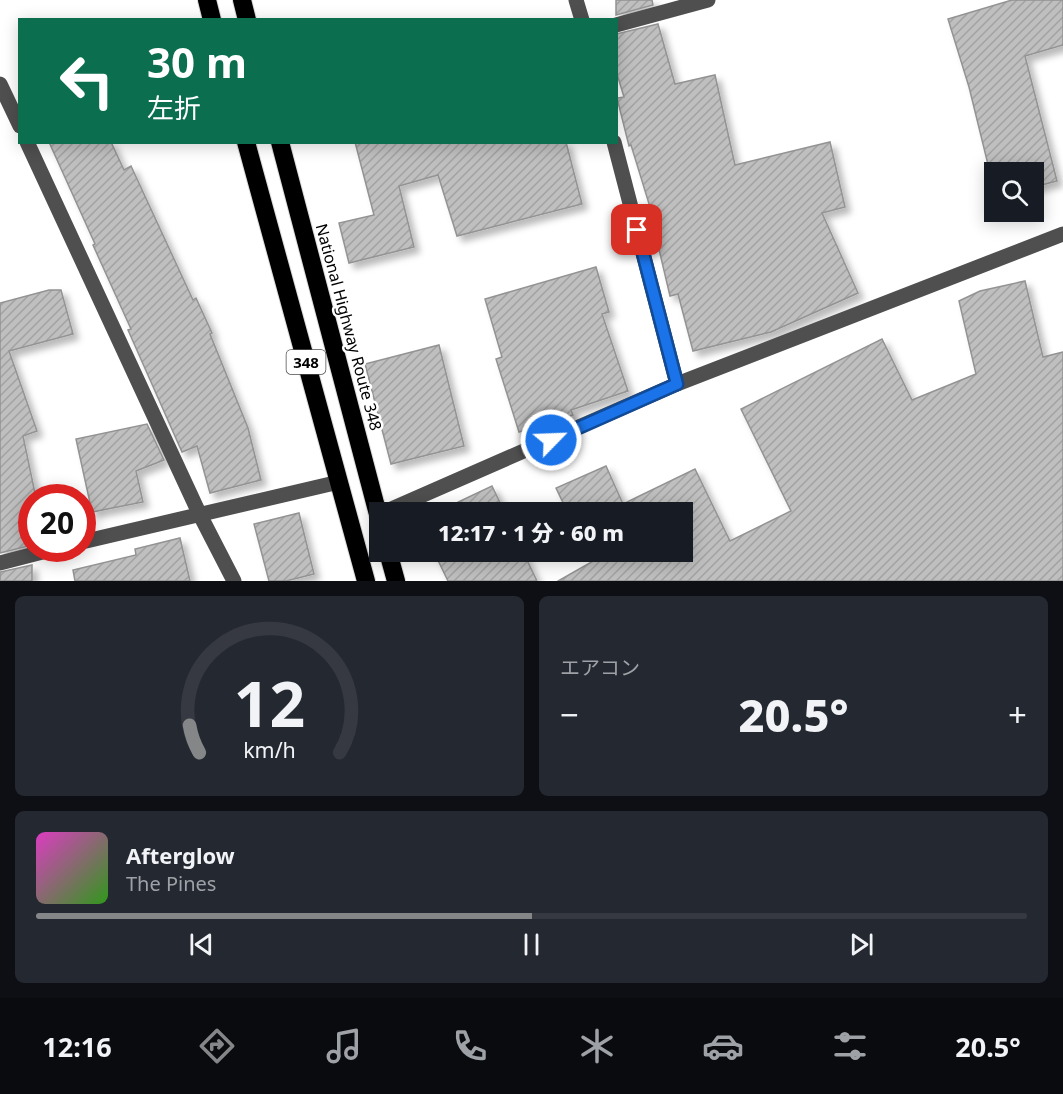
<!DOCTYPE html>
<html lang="ja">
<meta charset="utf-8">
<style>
:root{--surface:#171b24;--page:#242831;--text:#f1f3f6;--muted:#9ea1a6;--line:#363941;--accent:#858687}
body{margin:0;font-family:"Noto Sans","Noto Sans JP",sans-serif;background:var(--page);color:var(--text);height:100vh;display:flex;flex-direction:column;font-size:22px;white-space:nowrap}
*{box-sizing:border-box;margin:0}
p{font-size:20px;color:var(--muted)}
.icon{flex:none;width:33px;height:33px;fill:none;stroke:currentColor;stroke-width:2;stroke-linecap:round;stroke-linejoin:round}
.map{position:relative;height:581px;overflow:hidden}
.sheet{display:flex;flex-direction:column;gap:15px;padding:15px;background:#0d0f14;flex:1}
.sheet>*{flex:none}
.banner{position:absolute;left:18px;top:18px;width:600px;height:126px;border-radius:0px;box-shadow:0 3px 15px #0003;background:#0b6e4f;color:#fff;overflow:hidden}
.tools{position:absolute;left:984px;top:162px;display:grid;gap:12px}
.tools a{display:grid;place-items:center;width:60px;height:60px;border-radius:0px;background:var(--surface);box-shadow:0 3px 15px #0003;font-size:30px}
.speed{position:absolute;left:18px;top:484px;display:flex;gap:12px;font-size:30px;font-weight:700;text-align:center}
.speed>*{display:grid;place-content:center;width:78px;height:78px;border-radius:50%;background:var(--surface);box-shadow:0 3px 15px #0003;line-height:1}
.speed .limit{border:9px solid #d22;background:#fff;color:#111}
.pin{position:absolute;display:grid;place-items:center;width:51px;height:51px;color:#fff;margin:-26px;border-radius:12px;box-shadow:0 3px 9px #0006}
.me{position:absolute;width:66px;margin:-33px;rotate:66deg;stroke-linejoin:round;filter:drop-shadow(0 0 4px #0008)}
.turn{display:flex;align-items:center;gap:21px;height:126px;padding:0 30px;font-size:27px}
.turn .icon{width:78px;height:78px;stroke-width:2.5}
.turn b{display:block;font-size:42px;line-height:51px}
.big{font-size:45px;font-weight:800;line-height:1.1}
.sheet .widget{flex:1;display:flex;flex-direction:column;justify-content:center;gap:9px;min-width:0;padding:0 21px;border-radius:9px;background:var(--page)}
.sheet .dial{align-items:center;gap:0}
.dial svg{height:156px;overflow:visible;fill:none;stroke:var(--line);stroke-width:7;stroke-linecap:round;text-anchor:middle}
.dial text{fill:var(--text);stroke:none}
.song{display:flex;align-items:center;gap:18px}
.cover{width:72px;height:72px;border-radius:9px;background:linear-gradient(135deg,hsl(310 70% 55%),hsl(110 70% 35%))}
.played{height:6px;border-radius:3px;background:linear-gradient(90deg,var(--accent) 50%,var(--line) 50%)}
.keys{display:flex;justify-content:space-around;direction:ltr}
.heat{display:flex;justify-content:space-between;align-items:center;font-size:33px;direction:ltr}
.sheet .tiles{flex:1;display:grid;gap:15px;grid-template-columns:1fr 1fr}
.widget:last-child{grid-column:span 2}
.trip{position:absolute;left:369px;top:502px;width:324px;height:60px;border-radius:0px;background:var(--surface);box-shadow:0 3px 15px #0003;font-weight:800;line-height:60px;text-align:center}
.dock{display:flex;height:96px;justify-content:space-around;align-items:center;background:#090b0e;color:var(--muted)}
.dock .icon{width:42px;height:42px}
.dock .active{color:var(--accent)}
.dock b{font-size:27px;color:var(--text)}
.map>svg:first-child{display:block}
.building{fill:url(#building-hatch);stroke:#939393;stroke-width:1.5;filter:url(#shadow)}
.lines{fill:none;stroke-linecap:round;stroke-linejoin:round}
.highway-casing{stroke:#dbdbdb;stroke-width:20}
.minor{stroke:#4f4f4f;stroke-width:15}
.highway{stroke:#000;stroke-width:18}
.route-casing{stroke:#114b97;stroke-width:15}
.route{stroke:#1a73e8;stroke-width:10}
.labels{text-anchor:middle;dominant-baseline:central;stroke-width:5;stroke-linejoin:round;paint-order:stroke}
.shield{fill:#fff;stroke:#4c4c4c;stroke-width:1.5}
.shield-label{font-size:15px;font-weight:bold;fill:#000}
.street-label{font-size:16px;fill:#000;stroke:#fff}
</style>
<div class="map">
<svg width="1063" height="581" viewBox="0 0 1063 581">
<defs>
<pattern id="building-hatch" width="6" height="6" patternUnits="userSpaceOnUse" patternTransform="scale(1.5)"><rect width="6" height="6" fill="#bfbfbf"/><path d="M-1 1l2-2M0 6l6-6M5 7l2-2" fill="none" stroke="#a2a2a2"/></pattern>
<filter id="shadow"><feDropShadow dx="5.5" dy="5.5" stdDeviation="3" flood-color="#0004"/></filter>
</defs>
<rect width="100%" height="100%" fill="#fff"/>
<!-- building -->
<g class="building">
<path d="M 616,0 L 652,0 L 653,5 L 616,15 Z"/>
<path d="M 1012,0 L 1063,0 L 1063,45 L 1025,56 L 1057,181 L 1034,187 L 1034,172 L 994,172 L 994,189 L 969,87 L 948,19 Z"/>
<path d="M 658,24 L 675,84 L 715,75 L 735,165 L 830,142 L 845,207 L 822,213 L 858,293 L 771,332 L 693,351 L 678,294 L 670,296 L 658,245 L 653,247 L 642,209 L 650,207 L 631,145 L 629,146 L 617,98 L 624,97 L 616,71 L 616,34 Z"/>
<path d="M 49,142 L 111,142 L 124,170 L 131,166 L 193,300 L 196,298 L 212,333 L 210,334 L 248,428 L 261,480 L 210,493 L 197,446 L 182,452 L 128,330 L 131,329 L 93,245 L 95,244 Z"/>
<path d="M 355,142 L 566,142 L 582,204 L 457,236 L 438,175 L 399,186 L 414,247 L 349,263 L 339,223 L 374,215 Z"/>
<path d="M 596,267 L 609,312 L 602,314 L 628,391 L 571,410 L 573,415 L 519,432 L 496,359 L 502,357 L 485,299 Z"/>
<path d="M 1025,281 L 1043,357 L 1063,352 L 1063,581 L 558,581 L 609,552 L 682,552 L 682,517 L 690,513 L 568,513 L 556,488 L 606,466 L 623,504 L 695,469 L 730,541 L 791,511 L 741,409 L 882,339 L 912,400 L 976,374 L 959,301 L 980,291 Z"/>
<path d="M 49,290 L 61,290 L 73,334 L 9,351 L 37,431 L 23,436 L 36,498 L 32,498 L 32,545 L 0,553 L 0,303 Z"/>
<path d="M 439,345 L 464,446 L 391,464 L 365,364 Z"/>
<path d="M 147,424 L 164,460 L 136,471 L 143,502 L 92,512 L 76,439 Z"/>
<path d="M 492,486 L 505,513 L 463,513 L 458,502 Z"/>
<path d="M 299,513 L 314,574 L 286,581 L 269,581 L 254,524 Z"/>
<path d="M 180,538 L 190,581 L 75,581 L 73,570 L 136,555 L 135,549 Z"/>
<path d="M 434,552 L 523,552 L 537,581 L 448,581 Z"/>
<path d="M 32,565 L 32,581 L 0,581 L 0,572 Z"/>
</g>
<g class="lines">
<defs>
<g id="highway">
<path d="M 207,0 L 212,20"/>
<path d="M 242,0 L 247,20"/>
<path d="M 246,142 L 366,581"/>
<path d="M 280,142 L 380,522"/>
<path d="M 388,552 L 396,581"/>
</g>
</defs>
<!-- highway casing -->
<use href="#highway" class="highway-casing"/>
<!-- minor -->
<g class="minor">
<path d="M 576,0 L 582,20"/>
<path d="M 616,25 L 708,0"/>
<path d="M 0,84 L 20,126"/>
<path d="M 27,142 L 199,513 L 234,581"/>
<path d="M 614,142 L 677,384"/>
<path d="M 382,513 L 677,384 L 1063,234"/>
<path d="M 82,542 L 339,482"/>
<path d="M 0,563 L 54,549"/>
</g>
<!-- highway -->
<use href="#highway" class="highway"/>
</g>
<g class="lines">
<defs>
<path id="route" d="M 551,440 L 677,384 L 637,230"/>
</defs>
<!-- route casing -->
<use href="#route" class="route-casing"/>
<!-- route -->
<use href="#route" class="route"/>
</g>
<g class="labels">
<!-- shield labels -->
<rect class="shield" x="286.5" y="350" width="39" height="24" rx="4.5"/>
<g class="shield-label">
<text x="306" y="362">348</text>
</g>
<!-- street labels -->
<g class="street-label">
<text transform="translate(349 327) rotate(75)">National Highway Route 348</text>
</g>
</g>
</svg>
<div class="tools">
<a><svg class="icon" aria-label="search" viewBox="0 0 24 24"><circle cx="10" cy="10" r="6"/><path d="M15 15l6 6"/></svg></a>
</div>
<div class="speed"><div class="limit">20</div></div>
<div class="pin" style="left:637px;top:230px;background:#d93025"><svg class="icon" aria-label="arrive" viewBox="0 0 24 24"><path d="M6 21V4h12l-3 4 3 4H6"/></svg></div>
<svg class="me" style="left:551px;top:440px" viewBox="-20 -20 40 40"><circle r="17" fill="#1a73e8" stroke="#fff" stroke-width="3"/><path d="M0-11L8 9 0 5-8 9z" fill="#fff"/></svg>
<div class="trip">12:17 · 1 分 · 60 m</div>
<div class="banner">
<div class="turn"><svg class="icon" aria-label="left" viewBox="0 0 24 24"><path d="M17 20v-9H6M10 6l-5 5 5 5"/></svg><div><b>30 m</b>左折</div></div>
</div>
</div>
<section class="sheet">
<div class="tiles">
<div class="widget dial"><svg viewBox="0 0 100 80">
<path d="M14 69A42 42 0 1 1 86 69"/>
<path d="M14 69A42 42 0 0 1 9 55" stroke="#858687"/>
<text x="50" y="56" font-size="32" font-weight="700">12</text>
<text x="50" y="72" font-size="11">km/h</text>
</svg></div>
<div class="widget"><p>エアコン</p>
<div class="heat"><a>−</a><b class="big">20.5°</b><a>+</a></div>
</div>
<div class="widget">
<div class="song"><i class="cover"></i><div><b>Afterglow</b><p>The Pines</p></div></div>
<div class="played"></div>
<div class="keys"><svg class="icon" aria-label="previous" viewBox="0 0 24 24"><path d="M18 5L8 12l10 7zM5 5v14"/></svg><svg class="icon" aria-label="pause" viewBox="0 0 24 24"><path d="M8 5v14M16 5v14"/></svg><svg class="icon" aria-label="next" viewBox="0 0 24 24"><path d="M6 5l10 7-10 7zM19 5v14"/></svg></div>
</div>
</div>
</section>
<nav class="dock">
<b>12:16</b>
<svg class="icon active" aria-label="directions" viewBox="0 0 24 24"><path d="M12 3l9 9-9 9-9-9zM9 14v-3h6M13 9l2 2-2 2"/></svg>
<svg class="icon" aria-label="music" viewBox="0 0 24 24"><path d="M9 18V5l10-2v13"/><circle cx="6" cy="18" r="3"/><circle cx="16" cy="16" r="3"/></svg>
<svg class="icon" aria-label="phone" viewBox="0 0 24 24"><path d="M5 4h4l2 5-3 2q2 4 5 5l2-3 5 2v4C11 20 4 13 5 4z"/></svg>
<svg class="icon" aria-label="climate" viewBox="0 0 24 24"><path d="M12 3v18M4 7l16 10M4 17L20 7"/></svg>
<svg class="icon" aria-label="car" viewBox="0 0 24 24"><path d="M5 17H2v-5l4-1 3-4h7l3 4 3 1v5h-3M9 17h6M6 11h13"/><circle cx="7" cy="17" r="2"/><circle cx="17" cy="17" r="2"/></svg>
<svg class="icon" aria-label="filters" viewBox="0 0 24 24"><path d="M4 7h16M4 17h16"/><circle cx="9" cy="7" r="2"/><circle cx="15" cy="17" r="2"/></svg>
<b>20.5°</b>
</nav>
